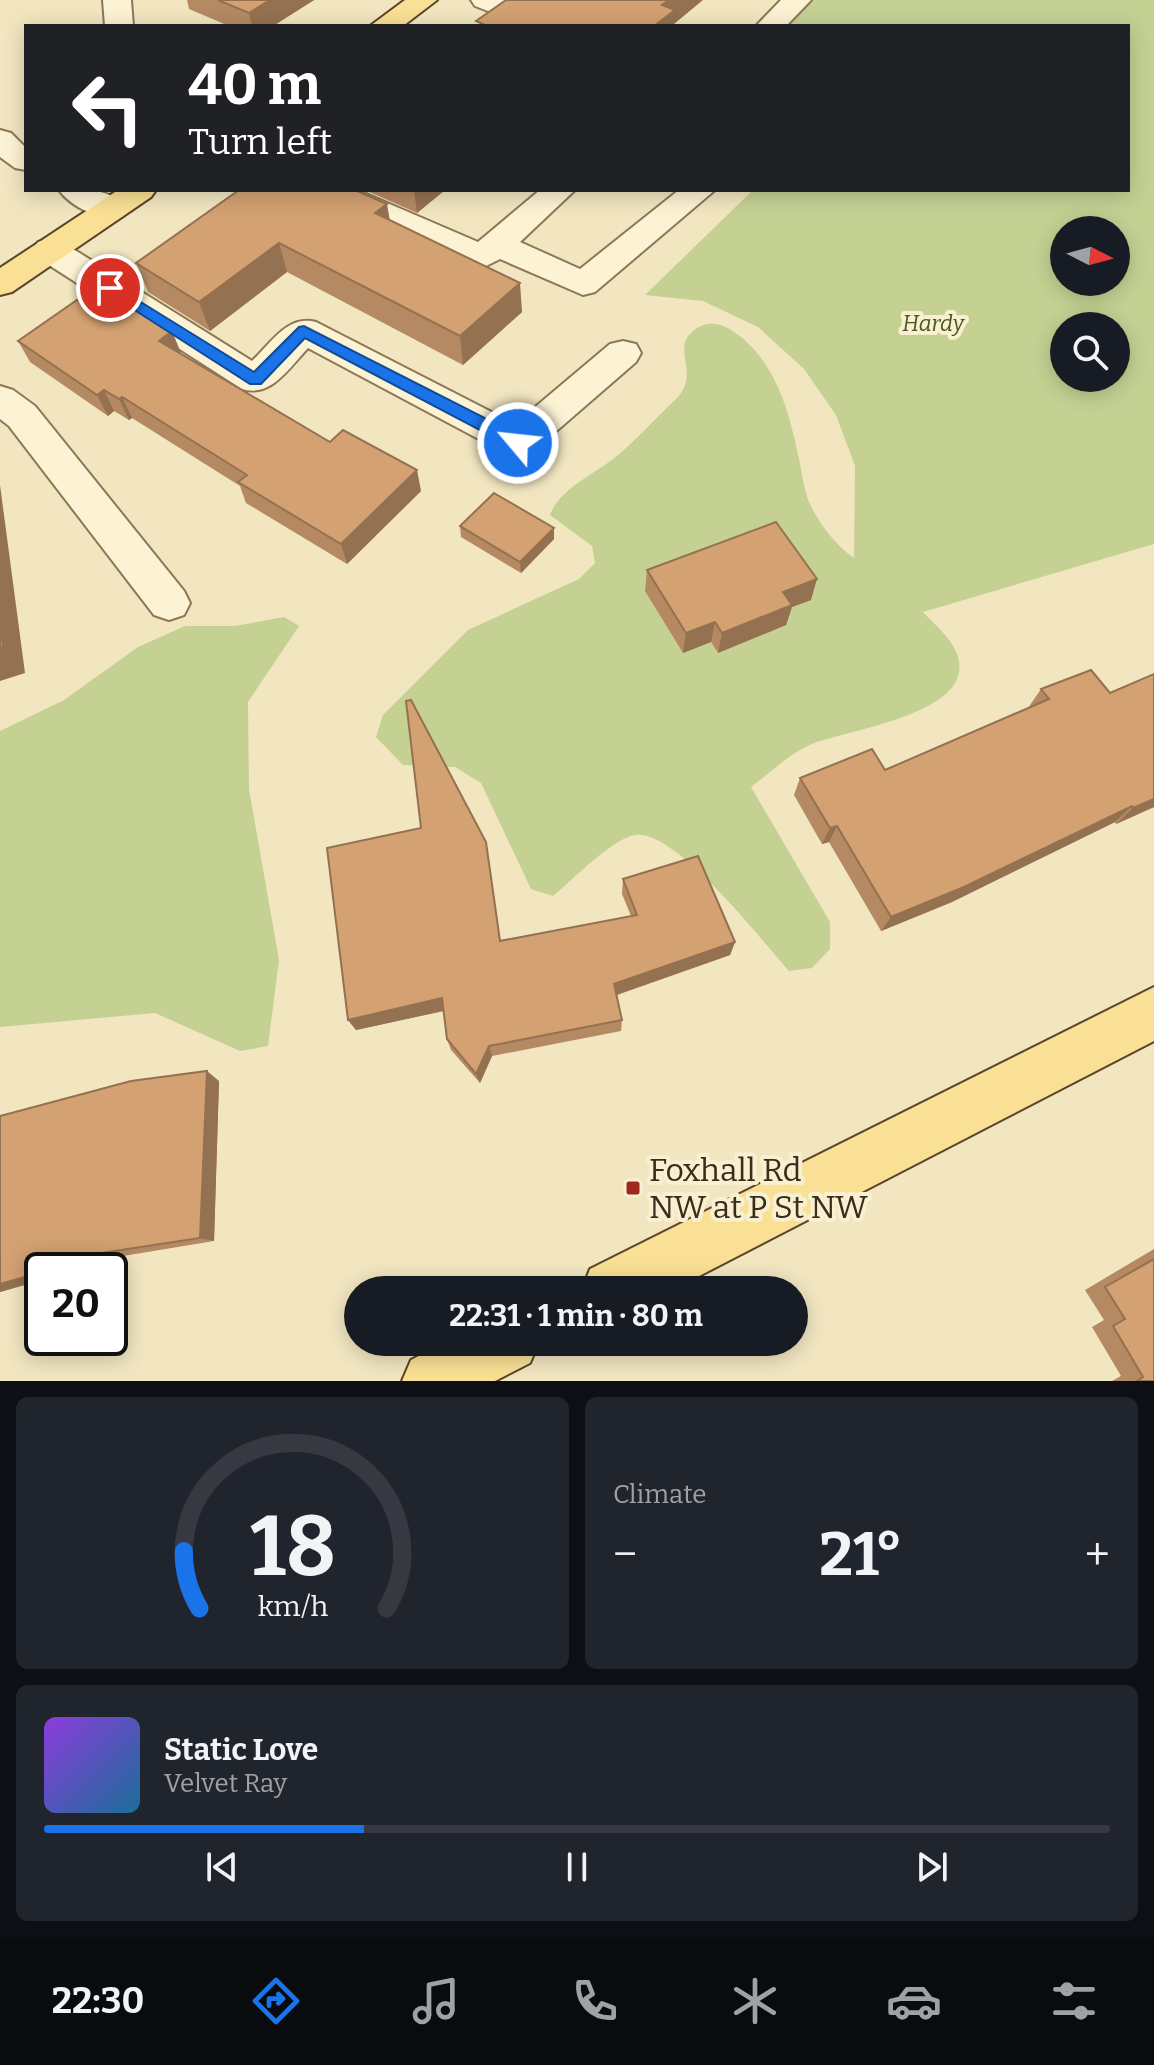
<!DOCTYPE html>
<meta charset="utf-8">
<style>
:root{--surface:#171b24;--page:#20242c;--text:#f1f3f6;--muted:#9ea1a6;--line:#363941;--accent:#1a73e8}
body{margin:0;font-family:Bitter,serif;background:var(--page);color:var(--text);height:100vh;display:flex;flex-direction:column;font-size:30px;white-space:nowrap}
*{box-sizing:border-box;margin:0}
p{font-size:26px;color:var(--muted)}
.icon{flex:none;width:44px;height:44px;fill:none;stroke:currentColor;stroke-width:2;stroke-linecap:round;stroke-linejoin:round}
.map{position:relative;height:1381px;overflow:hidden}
.details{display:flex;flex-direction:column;gap:16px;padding:16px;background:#0d0f14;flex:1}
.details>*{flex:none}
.hud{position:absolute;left:24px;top:24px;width:1106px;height:168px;border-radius:0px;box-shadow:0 4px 20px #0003;background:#202124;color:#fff;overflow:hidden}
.needle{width:52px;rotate:96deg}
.buttons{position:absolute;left:1050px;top:216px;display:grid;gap:16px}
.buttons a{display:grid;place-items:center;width:80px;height:80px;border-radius:50%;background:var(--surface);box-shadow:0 4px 20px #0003;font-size:40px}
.speed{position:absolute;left:24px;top:1252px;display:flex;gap:16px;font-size:40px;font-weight:700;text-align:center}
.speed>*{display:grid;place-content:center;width:104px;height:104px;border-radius:50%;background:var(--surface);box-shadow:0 4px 20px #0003;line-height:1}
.speed .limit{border:4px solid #111;border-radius:12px;background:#fff;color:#111}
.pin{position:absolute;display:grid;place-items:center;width:68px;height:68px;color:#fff;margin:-34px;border:4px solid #fff;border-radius:50%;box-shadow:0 2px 8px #0007}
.me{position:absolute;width:88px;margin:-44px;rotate:298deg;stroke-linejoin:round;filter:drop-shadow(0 0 6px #0008)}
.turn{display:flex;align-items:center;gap:28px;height:168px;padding:0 32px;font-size:36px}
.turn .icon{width:104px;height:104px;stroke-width:2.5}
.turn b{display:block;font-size:56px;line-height:68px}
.big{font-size:60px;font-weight:700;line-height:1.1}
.details .widget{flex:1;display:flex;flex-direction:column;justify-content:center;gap:12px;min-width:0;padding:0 28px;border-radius:12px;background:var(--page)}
.details .dial{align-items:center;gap:0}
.dial svg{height:208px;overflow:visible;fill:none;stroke:var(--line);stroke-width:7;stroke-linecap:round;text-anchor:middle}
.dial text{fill:var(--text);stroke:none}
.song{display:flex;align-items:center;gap:24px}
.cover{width:96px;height:96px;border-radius:12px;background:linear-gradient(135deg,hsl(270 70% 55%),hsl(200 70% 35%))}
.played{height:8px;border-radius:4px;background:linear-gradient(90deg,var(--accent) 30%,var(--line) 30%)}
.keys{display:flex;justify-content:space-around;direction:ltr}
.heat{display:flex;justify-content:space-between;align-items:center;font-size:44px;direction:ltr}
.details .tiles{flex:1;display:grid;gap:16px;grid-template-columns:1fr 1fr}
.widget:last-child{grid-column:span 2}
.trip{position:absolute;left:344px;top:1276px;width:464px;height:80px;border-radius:40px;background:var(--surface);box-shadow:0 4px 20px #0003;font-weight:700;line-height:80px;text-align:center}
.dock{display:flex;height:128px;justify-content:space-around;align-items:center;background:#090b0e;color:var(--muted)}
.dock .icon{width:56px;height:56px}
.dock .selected{color:var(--accent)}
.dock b{font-size:36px;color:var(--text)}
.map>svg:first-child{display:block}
.green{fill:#c5d193;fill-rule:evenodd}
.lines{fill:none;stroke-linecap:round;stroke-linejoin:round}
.minor-casing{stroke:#8d7756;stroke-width:4}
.major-casing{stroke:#5a442b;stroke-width:4}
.minor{fill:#fcf2d4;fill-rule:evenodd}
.major{fill:#f9e094;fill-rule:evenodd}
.wall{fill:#b58a62}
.shaded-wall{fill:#947150}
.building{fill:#d3a172;stroke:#947150;stroke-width:2}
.route{fill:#1a73e8;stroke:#114b97;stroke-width:2}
.poi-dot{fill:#a12820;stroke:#f8f0d0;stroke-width:3}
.labels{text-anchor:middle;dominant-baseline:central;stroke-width:8;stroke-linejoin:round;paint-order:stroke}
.far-park-label{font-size:22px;font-style:italic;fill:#475920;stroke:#f8f0d0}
.near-poi-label{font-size:32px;fill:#3b2d1c;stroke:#f8f0d0;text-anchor:start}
</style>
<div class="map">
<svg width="1154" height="1381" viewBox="0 0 1154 1381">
<rect width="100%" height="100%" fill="#f2e6c0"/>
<!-- green -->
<g class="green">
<path d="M 803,0 L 1154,0 L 1154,544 L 923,612 C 932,622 944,632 952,644 C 994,712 848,729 812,744 C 790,753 770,773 751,787 L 830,922 L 830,949 L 812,968 L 789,971 C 763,942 676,830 636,835 C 614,837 571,881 553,896 L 531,889 L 481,783 L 455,767 L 403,765 L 376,737 L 383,715 L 468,630 L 579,579 L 595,563 L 592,546 L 550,515 C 560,488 595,474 617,456 C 637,439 655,419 674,401 C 703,374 670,350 693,331 C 705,321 719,322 731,330 C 773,356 789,409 798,455 C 802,470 803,488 809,502 C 818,522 836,546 854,558 L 855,466 L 836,415 L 804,369 L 758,327 L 703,301 L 645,295 L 753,190 L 1128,190 L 1128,26 L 778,26 ZM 1064,230 L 1116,230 L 1116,282 L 1064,282 ZM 1064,326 L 1116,326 L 1116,378 L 1064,378 ZM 771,544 L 786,625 L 718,653 L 711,642 L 682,653 Z"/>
<path d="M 284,617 L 299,626 L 248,702 L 249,789 L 279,960 L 268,1046 L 240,1051 L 155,1013 L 0,1027 L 0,731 L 64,700 L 138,647 L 185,626 L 235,626 Z"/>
</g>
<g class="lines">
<defs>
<g id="minor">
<path d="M 103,0 L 131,0 L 133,26 L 105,26 Z"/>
<path d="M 471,0 L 510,0 L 562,20 L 566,26 L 527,26 L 475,6 Z"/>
<path d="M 781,0 L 811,0 L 786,26 L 756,26 Z"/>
<path d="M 0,130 L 11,133 L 26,148 L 26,170 L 15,168 L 0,157 Z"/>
<path d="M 59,190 C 84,190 112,187 127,210 L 122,217 C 102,222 71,207 59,190 Z"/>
<path d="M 314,190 L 357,190 L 478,242 L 540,190 L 575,190 L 520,242 L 580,269 L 679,190 L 715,190 L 595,292 L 583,295 L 500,259 L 482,268 L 470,265 L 319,197 Z"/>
<path d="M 50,239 L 62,242 L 252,361 C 271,343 288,314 316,322 L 515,424 L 610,344 L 623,341 L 636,344 L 641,353 L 636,362 L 531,453 L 518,457 L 505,453 L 308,348 C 289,368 271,398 242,389 L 38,258 L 33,250 L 38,242 Z"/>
<path d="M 0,386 L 13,390 L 35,406 L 184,591 L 190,603 L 184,615 L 169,620 L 154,615 L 9,426 L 0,419 Z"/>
</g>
<g id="major">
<path d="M 405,0 L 437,0 L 403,26 L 370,26 Z"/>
<path d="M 118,190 L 156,190 L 151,197 L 12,292 L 0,295 L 0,268 Z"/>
<path d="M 1154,987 L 1154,1041 L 672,1290 L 582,1290 L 590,1269 Z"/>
<path d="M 446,1342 L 539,1342 L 530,1363 L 495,1381 L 402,1381 L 411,1360 Z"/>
</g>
</defs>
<!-- minor casing -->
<use href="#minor" class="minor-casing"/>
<!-- major casing -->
<use href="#major" class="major-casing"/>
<!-- minor -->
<use href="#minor" class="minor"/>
<!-- major -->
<use href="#major" class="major"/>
</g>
<!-- wall -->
<g class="wall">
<path d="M 187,0 L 314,0 L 273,26 L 229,26 L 189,9 Z"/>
<path d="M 365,190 L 445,190 L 417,213 Z"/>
<path d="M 389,220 L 522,312 L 463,365 L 287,272 L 210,331 L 148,292 L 136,263 Z"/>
<path d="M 18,341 L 181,353 L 330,442 L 421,491 L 347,564 L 246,503 L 240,486 L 132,418 L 129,420 L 114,411 L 108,416 L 30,362 Z"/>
<path d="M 460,526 L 554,528 L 554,539 L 521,573 L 461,537 Z"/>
<path d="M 647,570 L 811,600 L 792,607 L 786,625 L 718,653 L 711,642 L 683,653 L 645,591 Z"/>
<path d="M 1041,689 L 1154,807 L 1116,824 L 1115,822 L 952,902 L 881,931 L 829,842 L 822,844 L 794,795 L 800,778 L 885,770 L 1028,708 Z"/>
<path d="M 623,879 L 735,942 L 730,955 L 617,995 L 622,1020 L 621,1031 L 492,1056 L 480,1083 L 451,1050 L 447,1039 L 444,1011 L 356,1030 L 348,1020 L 501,940 L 631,916 L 622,894 Z"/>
<path d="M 219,1081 L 214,1241 L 99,1260 L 99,1264 L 79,1270 L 42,1270 L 42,1280 L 0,1292 L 0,1116 Z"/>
<path d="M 1154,1249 L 1154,1381 L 1112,1381 L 1121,1376 L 1092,1327 L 1104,1320 L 1085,1290 Z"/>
</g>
<!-- shaded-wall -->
<g class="shaded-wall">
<path d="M 270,0 L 314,0 L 273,26 L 252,26 L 249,13 Z"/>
<path d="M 669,0 L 703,0 L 674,24 L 673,26 L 654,26 L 662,5 Z"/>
<path d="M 414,190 L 445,190 L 417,213 Z"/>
<path d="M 387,204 L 392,233 L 375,213 Z"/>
<path d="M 279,243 L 287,272 L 210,331 L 199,302 Z"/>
<path d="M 520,283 L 522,312 L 463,365 L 460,336 Z"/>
<path d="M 172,331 L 181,353 L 168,363 L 159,341 Z"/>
<path d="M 104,390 L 114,411 L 108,416 L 97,395 Z"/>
<path d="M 122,397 L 132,418 L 129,420 L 119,399 Z"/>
<path d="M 417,470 L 421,491 L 347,564 L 341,544 Z"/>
<path d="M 0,485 L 25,673 L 0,681 Z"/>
<path d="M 554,528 L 554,539 L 521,573 L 520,562 Z"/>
<path d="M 817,579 L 811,600 L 792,607 L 786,625 L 718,653 L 722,633 L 783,592 Z"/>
<path d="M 715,622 L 711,642 L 683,653 L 686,633 Z"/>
<path d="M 1154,799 L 1154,807 L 1116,824 L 1133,808 Z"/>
<path d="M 1132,806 L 1115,822 L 952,902 L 881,931 L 891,917 Z"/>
<path d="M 837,826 L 829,842 L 822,844 L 830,828 Z"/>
<path d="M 735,942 L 730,955 L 613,996 L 614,984 Z"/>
<path d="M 442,998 L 447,1010 L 356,1030 L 348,1020 Z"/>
<path d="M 489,1046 L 492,1056 L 480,1083 L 476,1074 Z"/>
<path d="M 207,1071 L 219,1081 L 214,1241 L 200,1238 Z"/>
<path d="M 81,1256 L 99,1260 L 99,1264 L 79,1270 L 49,1270 Z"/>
<path d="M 42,1272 L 42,1280 L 0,1292 L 0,1284 Z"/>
</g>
<!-- building -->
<g class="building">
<path d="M 218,0 L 270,0 L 249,13 Z"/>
<path d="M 506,0 L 669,0 L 662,5 L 675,10 L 654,26 L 487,26 L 476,21 Z"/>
<path d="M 239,190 L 355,190 L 387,204 L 375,213 L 520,283 L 460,336 L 279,243 L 199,302 L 136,263 Z"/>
<path d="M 109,291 L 172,331 L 159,341 L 330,442 L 343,430 L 417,470 L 341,544 L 238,482 L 247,475 L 122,397 L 119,399 L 104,390 L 97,395 L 18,341 L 77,300 L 88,306 Z"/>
<path d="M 494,493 L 554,528 L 520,562 L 460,526 Z"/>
<path d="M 776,522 L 817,579 L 783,592 L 792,605 L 722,633 L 715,622 L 686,633 L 647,570 Z"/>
<path d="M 0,624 L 3,646 L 0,647 Z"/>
<path d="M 1091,670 L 1110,693 L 1154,674 L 1154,799 L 1133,808 L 1132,806 L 964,887 L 891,917 L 837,826 L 830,828 L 800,778 L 872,749 L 885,770 L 1049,699 L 1041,689 Z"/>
<path d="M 411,700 L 486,842 L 500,941 L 637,915 L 623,879 L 698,856 L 735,942 L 614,984 L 622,1020 L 489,1046 L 476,1074 L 447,1039 L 442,998 L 348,1020 L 327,848 L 421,828 L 406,701 Z"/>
<path d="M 207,1071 L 200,1238 L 81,1256 L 81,1261 L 49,1270 L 42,1270 L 42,1272 L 0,1284 L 0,1116 L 131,1081 Z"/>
<path d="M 1154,1259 L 1154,1381 L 1137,1381 L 1143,1377 L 1113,1326 L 1125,1319 L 1105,1287 Z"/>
</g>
<!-- route -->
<path class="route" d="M 110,283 L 254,372 L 299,327 L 304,326 L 524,438 L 526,443 L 524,447 L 512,447 L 305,338 L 261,384 L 250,384 L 105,291 L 105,285 Z"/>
<!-- markers -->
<rect class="poi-dot" x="625" y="1180" width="16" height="16" rx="4"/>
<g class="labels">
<!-- far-park labels -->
<g class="far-park-label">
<text x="933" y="323">Hardy</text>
</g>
<!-- near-poi labels -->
<g class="near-poi-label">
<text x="649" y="1170">Foxhall Rd<tspan x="649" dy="37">NW at P St NW</tspan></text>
</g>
</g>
</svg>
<div class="buttons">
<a><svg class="needle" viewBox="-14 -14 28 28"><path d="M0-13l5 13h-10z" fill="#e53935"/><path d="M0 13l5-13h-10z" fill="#9ea1a6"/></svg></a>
<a><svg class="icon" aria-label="search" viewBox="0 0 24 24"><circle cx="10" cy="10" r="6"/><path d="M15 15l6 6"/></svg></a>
</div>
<div class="speed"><div class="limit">20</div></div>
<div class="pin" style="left:110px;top:288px;background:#d93025"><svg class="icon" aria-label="arrive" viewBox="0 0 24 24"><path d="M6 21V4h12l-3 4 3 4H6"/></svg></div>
<svg class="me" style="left:518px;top:443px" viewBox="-20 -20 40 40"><circle r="17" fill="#1a73e8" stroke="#fff" stroke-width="3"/><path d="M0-11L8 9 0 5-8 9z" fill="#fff"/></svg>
<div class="trip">22:31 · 1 min · 80 m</div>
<div class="hud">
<div class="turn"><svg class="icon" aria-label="left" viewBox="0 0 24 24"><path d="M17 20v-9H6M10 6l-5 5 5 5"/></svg><div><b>40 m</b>Turn left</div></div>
</div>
</div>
<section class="details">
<div class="tiles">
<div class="widget dial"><svg viewBox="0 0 100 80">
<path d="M14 69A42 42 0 1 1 86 69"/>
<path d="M14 69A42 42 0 0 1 8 47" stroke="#1a73e8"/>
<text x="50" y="56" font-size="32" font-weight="700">18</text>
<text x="50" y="72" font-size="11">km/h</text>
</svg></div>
<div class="widget"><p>Climate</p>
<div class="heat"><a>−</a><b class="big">21°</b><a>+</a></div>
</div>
<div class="widget">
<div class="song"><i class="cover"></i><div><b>Static Love</b><p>Velvet Ray</p></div></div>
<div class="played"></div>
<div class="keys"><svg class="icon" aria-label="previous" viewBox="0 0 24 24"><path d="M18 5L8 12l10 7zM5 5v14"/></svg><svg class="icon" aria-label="pause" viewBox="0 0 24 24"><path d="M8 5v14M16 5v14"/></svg><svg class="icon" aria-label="next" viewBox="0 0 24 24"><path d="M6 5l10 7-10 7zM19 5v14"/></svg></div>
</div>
</div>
</section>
<nav class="dock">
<b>22:30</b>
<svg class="icon selected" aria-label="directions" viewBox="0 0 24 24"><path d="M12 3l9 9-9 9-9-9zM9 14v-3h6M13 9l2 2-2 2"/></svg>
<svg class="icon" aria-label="music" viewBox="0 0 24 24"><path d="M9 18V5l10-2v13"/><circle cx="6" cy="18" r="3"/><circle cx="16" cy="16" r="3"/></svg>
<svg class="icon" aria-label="phone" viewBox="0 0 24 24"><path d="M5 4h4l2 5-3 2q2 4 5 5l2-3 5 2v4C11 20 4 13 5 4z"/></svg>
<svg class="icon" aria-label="climate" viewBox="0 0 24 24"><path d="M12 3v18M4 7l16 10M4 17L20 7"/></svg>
<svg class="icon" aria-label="car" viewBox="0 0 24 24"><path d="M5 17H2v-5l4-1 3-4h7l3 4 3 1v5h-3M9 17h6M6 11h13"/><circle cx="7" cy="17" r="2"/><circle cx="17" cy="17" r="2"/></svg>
<svg class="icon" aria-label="filters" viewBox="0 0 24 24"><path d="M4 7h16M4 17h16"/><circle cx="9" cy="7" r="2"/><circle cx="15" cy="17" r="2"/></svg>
</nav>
